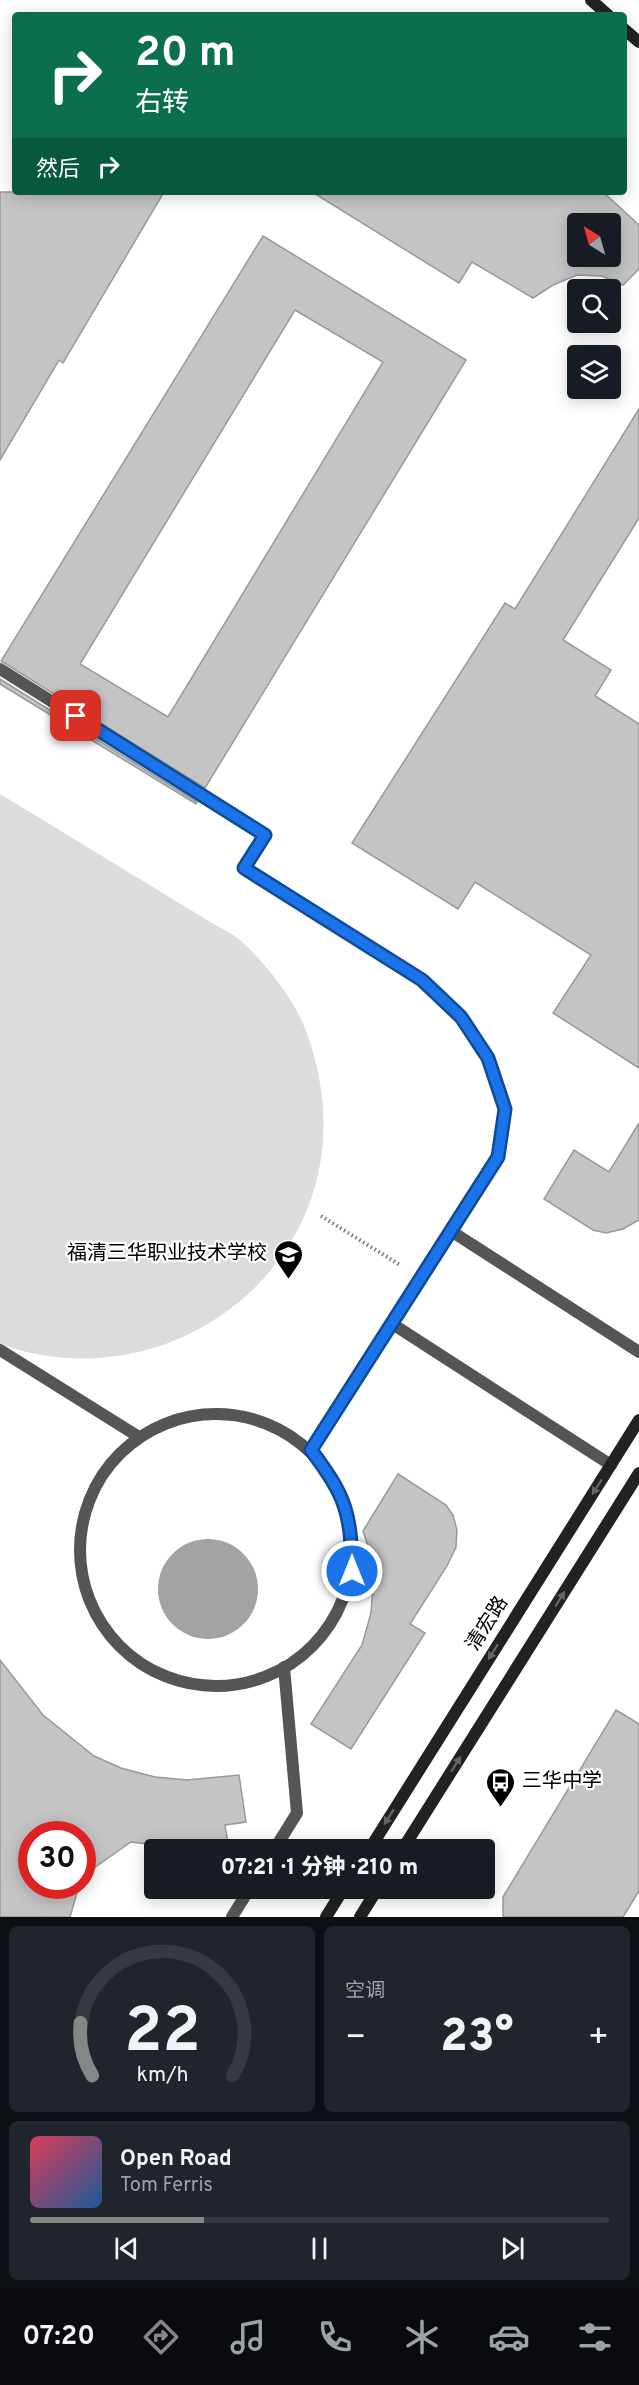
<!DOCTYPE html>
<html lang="zh">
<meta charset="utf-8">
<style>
:root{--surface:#171b24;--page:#20242c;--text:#f1f3f6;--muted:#9ea1a6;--line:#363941;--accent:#858687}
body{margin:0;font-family:Overpass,"Noto Sans SC",sans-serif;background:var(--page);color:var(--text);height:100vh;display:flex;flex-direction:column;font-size:22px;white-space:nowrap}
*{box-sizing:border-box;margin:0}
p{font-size:20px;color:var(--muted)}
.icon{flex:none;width:33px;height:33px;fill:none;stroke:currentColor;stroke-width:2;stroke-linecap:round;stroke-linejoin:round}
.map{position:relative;height:1917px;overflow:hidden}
.details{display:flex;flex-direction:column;gap:9px;padding:9px;background:#0d0f14;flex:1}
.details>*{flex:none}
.guide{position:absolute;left:12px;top:12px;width:615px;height:183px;border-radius:6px;box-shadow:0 3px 15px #0003;background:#0b6e4f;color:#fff;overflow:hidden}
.needle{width:39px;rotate:323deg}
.controls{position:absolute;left:567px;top:213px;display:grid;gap:12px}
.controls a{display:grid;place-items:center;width:54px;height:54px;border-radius:6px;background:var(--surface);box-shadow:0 3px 15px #0003;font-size:30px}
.speed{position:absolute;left:18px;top:1821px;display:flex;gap:12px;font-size:30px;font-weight:700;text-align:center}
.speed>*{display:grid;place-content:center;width:78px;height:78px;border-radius:50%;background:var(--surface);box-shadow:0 3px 15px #0003;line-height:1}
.speed .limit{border:9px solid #d22;background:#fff;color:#111}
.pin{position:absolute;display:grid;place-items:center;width:51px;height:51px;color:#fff;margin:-26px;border-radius:12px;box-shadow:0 3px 9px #0006}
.me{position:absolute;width:66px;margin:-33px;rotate:0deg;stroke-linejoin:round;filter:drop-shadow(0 0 4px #0008)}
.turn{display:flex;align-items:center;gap:21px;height:126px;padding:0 24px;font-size:27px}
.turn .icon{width:78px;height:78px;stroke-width:2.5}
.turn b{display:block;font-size:42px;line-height:51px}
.then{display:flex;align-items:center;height:57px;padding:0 24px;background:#0003;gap:12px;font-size:22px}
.big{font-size:45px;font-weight:800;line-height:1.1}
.details .widget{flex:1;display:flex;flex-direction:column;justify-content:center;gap:9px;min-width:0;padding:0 21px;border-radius:9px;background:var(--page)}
.details .dial{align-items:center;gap:0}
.dial svg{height:156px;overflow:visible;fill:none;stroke:var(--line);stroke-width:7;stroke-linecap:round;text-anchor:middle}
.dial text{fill:var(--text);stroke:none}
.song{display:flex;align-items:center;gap:18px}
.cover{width:72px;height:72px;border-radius:9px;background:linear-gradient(135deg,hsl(350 70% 55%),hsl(210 70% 35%))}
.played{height:6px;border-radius:3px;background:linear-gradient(90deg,var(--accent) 30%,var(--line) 30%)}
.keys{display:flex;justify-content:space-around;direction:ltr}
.heat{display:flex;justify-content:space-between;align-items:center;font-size:33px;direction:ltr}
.details .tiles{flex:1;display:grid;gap:9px;grid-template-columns:1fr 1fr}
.widget:last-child{grid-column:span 2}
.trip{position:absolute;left:144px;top:1839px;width:351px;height:60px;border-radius:6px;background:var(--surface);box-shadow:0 3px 15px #0003;font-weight:800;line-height:60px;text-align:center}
.tab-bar{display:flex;height:96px;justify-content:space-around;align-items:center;background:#090b0e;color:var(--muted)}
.tab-bar .icon{width:42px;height:42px}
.tab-bar .selected{color:var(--accent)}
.tab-bar b{font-size:27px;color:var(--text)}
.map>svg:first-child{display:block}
.green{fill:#dcdcdc}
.water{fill:#a3a3a3}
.building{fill:#c4c4c4;stroke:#999;stroke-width:1.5;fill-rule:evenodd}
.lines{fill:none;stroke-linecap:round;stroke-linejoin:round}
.path{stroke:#777;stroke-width:4;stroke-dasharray:1.5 3;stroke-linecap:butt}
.street{stroke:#555;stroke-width:12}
.secondary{stroke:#222;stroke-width:12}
.oneway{fill:#646464}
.route-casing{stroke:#114b97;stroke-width:15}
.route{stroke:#1a73e8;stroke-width:10}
.labels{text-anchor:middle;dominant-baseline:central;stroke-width:4.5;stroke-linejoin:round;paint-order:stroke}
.poi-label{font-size:20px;fill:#000;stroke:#fff;text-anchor:end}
.street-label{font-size:20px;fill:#000;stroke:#fff}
</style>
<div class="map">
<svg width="639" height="1917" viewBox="0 0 639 1917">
<rect width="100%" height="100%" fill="#fff"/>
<!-- green -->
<path class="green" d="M 0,794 C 46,822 92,850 138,878 C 161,892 184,906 207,920 C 218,927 231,932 240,940 C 258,956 276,978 289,998 C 308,1026 318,1064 322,1097 C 342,1274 164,1403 0,1344 Z"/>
<!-- water -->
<circle class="water" cx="208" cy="1589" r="50"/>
<!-- building -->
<g class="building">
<path d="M 0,192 L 164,192 L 63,363 L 59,360 L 0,460 Z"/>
<path d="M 312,192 L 603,192 L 639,225 L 639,269 L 623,285 L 602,276 L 577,275 L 553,285 L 533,298 L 472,262 L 459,283 ZM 578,224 L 610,224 L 610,256 L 578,256 Z"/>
<path d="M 263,236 L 466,360 L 205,788 L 1,661 ZM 295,310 L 383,362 L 168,717 L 80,664 Z"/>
<path d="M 639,409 L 639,518 L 563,640 L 611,670 L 595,696 L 639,724 L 639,1068 L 553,1013 L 591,955 L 475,882 L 458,909 L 352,843 L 505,603 L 515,609 Z"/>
<path d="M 0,679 L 197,802 L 196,804 L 0,684 Z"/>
<path d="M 639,1123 L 639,1220 L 623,1229 L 606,1233 L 593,1230 L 544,1199 L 574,1150 L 609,1172 Z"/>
<path d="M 398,1474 L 446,1505 L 453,1515 L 457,1530 L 456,1547 L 447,1566 L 410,1624 L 425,1633 L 351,1749 L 311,1724 L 362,1645 L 371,1613 L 373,1584 L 369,1549 L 363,1531 Z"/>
<path d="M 0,1660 L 43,1715 L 94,1756 L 121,1768 L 155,1777 L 187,1780 L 239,1775 L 246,1822 L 225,1825 L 229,1849 L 179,1848 L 131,1842 L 94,1868 L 82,1882 L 82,1834 L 32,1834 L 32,1886 L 79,1886 L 70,1917 L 0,1917 Z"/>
<path d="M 616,1710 L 639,1724 L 639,1891 L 623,1917 L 503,1917 L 503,1897 Z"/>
</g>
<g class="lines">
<!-- path -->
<path class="path" d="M 321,1216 L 400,1265"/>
<!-- street -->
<g class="street">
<path d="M 0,669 L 265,835 L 244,868 L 422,980 L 461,1017 L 488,1058 L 505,1109 L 498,1157 L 311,1450"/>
<path d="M 451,1231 L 639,1352"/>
<path d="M 391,1323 L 611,1465"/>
<path d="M 0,1350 L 139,1437"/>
<circle cx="216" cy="1550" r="136"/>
<path d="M 274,1850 L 297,1813 L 284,1667"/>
<path d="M 232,1917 L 250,1888"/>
</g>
<!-- secondary -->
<g class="secondary">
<path d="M 591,0 L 608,15"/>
<path d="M 624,29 L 639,42"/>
<path d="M 369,1850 L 639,1420"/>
<path d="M 402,1850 L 639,1473"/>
<path d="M 326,1917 L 344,1888"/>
<path d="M 360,1917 L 378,1888"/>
</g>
</g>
<!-- one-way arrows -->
<defs><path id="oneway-solid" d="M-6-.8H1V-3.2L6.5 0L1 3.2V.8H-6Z" transform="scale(1.5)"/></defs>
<g class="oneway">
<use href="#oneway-solid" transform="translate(597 1487) rotate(122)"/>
<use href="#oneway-solid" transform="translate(560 1599) rotate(-58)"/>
<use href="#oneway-solid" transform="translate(493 1652) rotate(122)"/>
<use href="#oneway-solid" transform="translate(456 1764) rotate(-58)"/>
<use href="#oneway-solid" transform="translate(389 1817) rotate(122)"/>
</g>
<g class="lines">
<defs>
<path id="route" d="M 76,716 L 265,835 L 244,868 L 422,980 L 461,1017 L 488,1058 L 505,1109 L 498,1157 L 311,1450 C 346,1497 351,1512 352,1571"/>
</defs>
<!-- route casing -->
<use href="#route" class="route-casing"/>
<!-- route -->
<use href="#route" class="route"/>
</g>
<!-- icons -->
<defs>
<symbol id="school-pin" viewBox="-11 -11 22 30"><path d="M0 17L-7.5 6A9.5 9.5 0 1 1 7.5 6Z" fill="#000" stroke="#fff"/><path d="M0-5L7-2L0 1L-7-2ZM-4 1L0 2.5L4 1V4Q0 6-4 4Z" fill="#fff"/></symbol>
<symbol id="bus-pin" viewBox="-11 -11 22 30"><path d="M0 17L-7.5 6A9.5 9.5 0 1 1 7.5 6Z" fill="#000" stroke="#fff"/><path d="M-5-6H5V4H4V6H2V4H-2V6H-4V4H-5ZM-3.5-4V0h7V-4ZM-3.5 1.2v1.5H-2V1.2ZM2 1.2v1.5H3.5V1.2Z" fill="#fff"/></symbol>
</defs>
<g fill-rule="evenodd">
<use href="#school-pin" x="272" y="1238" width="33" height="45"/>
<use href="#bus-pin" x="484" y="1766" width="33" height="45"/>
</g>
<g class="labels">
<!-- poi labels -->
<g class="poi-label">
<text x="267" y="1254">福清三华职业技术学校</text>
<text x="522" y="1782" text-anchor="start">三华中学</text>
</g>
<!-- street labels -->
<g class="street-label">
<text transform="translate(488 1624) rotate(-58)">清宏路</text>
</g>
</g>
</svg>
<div class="controls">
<a><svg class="needle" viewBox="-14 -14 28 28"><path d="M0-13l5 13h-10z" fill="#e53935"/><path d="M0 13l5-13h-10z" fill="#9ea1a6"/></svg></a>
<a><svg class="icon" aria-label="search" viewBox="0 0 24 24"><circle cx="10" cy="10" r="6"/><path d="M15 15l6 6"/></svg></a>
<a><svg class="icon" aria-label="layers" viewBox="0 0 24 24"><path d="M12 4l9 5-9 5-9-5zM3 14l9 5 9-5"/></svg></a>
</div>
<div class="speed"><div class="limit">30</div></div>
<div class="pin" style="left:76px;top:716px;background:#d93025"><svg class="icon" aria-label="arrive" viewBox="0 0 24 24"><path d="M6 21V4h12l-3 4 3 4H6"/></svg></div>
<svg class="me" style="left:352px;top:1571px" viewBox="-20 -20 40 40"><circle r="17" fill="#1a73e8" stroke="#fff" stroke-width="3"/><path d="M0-11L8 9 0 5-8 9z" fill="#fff"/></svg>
<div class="trip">07:21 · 1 分钟 · 210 m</div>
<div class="guide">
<div class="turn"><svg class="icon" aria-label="right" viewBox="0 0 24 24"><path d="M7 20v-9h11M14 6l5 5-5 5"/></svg><div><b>20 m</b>右转</div></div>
<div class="then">然后<svg class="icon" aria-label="right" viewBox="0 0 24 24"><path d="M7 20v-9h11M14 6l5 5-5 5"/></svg></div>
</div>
</div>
<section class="details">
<div class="tiles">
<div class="widget dial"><svg viewBox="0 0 100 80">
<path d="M14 69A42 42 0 1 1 86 69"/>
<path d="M14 69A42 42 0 0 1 8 42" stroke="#858687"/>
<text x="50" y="56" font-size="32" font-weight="700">22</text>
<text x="50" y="72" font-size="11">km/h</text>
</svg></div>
<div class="widget"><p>空调</p>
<div class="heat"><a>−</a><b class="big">23°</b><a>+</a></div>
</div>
<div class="widget">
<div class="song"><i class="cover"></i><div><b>Open Road</b><p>Tom Ferris</p></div></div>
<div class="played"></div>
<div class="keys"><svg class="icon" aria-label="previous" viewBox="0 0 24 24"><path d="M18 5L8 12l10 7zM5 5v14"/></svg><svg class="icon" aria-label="pause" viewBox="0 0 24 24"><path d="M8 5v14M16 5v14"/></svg><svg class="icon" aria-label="next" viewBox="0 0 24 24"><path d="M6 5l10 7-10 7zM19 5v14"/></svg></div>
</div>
</div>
</section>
<nav class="tab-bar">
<b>07:20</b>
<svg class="icon selected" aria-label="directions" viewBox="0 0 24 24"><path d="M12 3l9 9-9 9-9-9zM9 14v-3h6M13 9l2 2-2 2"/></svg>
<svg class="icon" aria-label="music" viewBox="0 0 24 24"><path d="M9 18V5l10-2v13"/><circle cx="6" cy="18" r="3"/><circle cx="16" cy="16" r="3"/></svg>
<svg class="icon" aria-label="phone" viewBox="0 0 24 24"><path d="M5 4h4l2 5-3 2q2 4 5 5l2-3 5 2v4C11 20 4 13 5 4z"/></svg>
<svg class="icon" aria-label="climate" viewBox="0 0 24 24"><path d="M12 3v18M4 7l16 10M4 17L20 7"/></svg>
<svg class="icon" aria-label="car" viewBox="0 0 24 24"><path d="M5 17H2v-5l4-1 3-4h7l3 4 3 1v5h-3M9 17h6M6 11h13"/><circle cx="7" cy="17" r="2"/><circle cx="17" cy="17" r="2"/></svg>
<svg class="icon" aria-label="filters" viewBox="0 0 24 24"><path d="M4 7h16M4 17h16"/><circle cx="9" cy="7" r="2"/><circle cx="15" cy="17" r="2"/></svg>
</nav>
